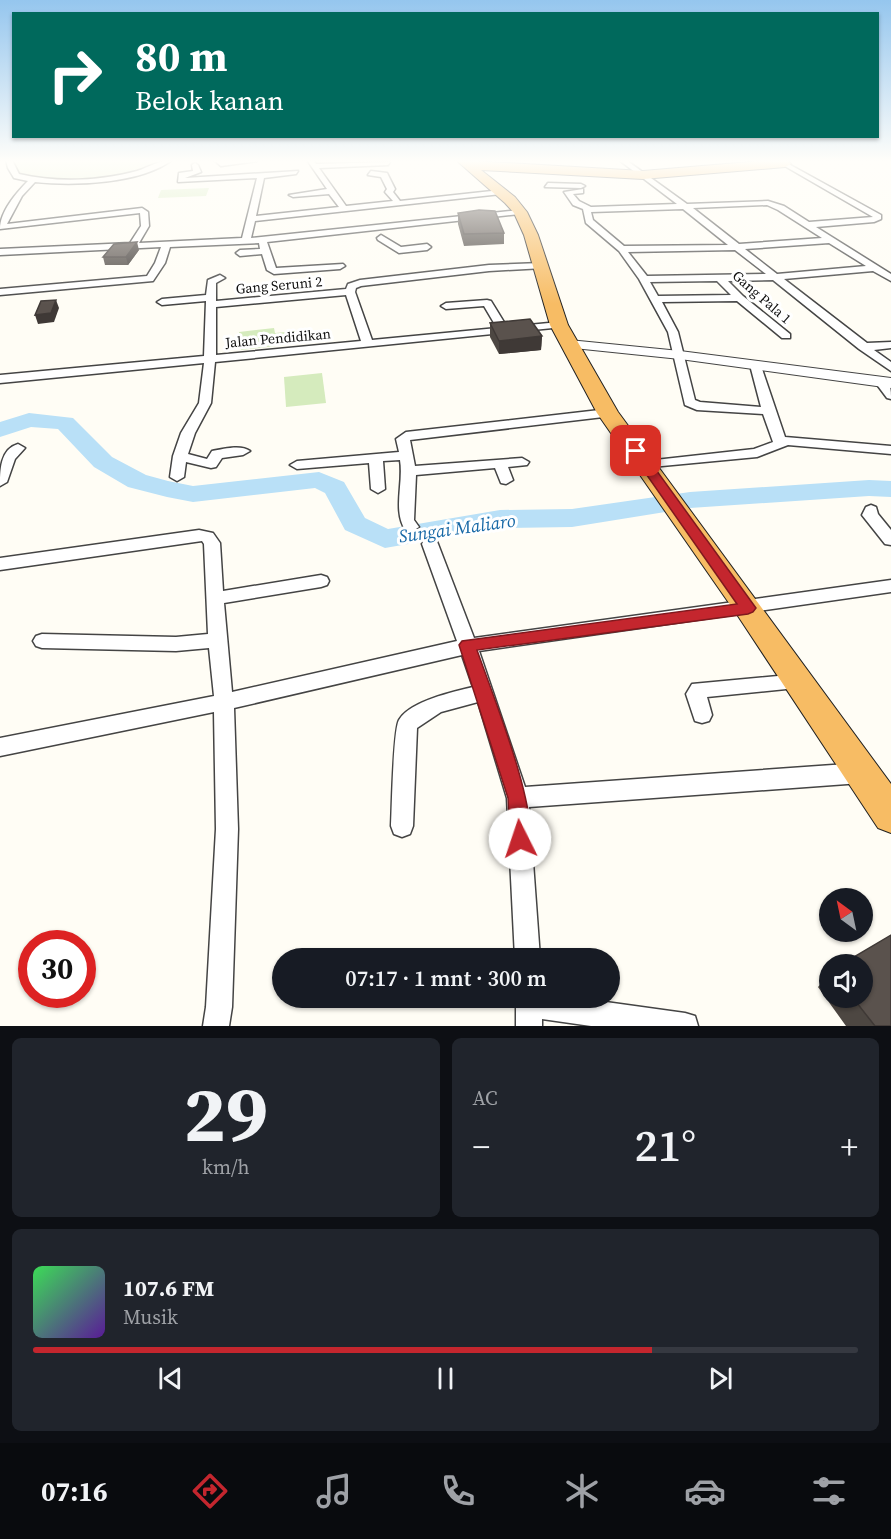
<!DOCTYPE html>
<html lang="id">
<meta charset="utf-8">
<style>
:root{--surface:#171b24;--page:#20242c;--text:#f1f3f6;--muted:#9ea1a6;--line:#363941;--accent:#c4262e}
body{margin:0;font-family:"Source Serif 4",serif;background:var(--page);color:var(--text);height:100vh;display:flex;flex-direction:column;font-size:22px;white-space:nowrap}
*{box-sizing:border-box;margin:0}
p{font-size:20px;color:var(--muted)}
.icon{flex:none;width:33px;height:33px;fill:none;stroke:currentColor;stroke-width:2;stroke-linecap:round;stroke-linejoin:round}
.map{position:relative;height:1026px;overflow:hidden}
.sheet{display:flex;flex-direction:column;gap:12px;padding:12px;background:#0d0f14;flex:1}
.sheet>*{flex:none}
.top-card{position:absolute;left:12px;top:12px;width:867px;height:126px;border-radius:0px;box-shadow:0 2px 4px #0004;background:#00695c;color:#fff;overflow:hidden}
.needle{width:39px;rotate:327deg}
.fabs{position:absolute;left:819px;top:888px;display:grid;gap:12px}
.fabs a{display:grid;place-items:center;width:54px;height:54px;border-radius:50%;background:var(--surface);box-shadow:0 2px 4px #0004;font-size:30px}
.speed{position:absolute;left:18px;top:930px;display:flex;gap:12px;font-size:30px;font-weight:700;text-align:center}
.speed>*{display:grid;place-content:center;width:78px;height:78px;border-radius:50%;background:var(--surface);box-shadow:0 2px 4px #0004;line-height:1}
.speed .limit{border:9px solid #d22;background:#fff;color:#111}
.pin{position:absolute;display:grid;place-items:center;width:51px;height:51px;color:#fff;margin:-26px;border-radius:12px;box-shadow:0 3px 9px #0006}
.me{position:absolute;width:66px;margin:-33px;rotate:356deg;stroke-linejoin:round;filter:drop-shadow(0 0 4px #0008)}
.turn{display:flex;align-items:center;gap:21px;height:126px;padding:0 24px;font-size:27px}
.turn .icon{width:78px;height:78px;stroke-width:2.5}
.turn b{display:block;font-size:42px;line-height:51px}
.big{font-size:45px;font-weight:600;line-height:1.1}
.sheet .widget{flex:1;display:flex;flex-direction:column;justify-content:center;gap:9px;min-width:0;padding:0 21px;border-radius:9px;background:var(--page)}
.sheet .dial{align-items:center;gap:0}
.dial b{font-size:78px;line-height:1}
.song{display:flex;align-items:center;gap:18px}
.cover{width:72px;height:72px;border-radius:9px;background:linear-gradient(135deg,hsl(130 70% 55%),hsl(270 70% 35%))}
.played{height:6px;border-radius:3px;background:linear-gradient(90deg,var(--accent) 75%,var(--line) 75%)}
.keys{display:flex;justify-content:space-around;direction:ltr}
.heat{display:flex;justify-content:space-between;align-items:center;font-size:33px;direction:ltr}
.sheet .tiles{flex:1;display:grid;gap:12px;grid-template-columns:1fr 1fr}
.widget:last-child{grid-column:span 2}
.trip{position:absolute;left:272px;top:948px;width:348px;height:60px;border-radius:30px;background:var(--surface);box-shadow:0 2px 4px #0004;font-weight:600;line-height:60px;text-align:center}
.dock{display:flex;height:96px;justify-content:space-around;align-items:center;background:#090b0e;color:var(--muted)}
.dock .icon{width:42px;height:42px}
.dock .selected{color:var(--accent)}
.dock b{font-size:27px;color:var(--text)}
.map>svg:first-child{display:block}
.green{fill:#d5ebbd}
.pitch{fill:#e6f2cf}
.lines{fill:none;stroke-linecap:round;stroke-linejoin:round}
.river{fill:#b9e0f7;fill-rule:evenodd}
.minor-casing{stroke:#444;stroke-width:3}
.tertiary-casing{stroke:#444;stroke-width:2}
.trunk-casing{stroke:#222;stroke-width:2}
.minor{fill:#fff;fill-rule:evenodd}
.tertiary{fill:#fff;fill-rule:evenodd}
.trunk{fill:#f7bc64;fill-rule:evenodd}
.wall{fill:#4d4742}
.shaded-wall{fill:#3f3936}
.building{fill:#5a524d;stroke:#3f3936;stroke-width:1.5}
.route{fill:#c4262e;stroke:#7f191e;stroke-width:1.5}
.labels{text-anchor:middle;dominant-baseline:central;stroke-width:6;stroke-linejoin:round;paint-order:stroke}
.far-street-label{font-size:14px;fill:#111;stroke:#fff}
.water-label{font-size:18px;font-style:italic;fill:#1768a6;stroke:#fff}
</style>
<div class="map">
<svg width="891" height="1026" viewBox="0 0 891 1026">
<rect width="100%" height="100%" fill="#fffdf5"/>
<!-- green -->
<g class="green">
<path d="M 209,188 L 206,196 L 158,198 L 161,190 Z"/>
<path d="M 274,328 L 275,333 L 297,331 L 298,335 L 292,336 L 294,344 L 241,350 L 239,332 Z"/>
<path d="M 322,373 L 326,403 L 286,407 L 284,377 Z"/>
</g>
<!-- pitch -->
<path class="pitch" d="M 12,160 L 165,160 C 138,180 54,184 22,175 L 18,172 Z"/>
<g class="lines">
<!-- river -->
<path class="river" d="M 29,413 L 73,418 L 112,457 L 146,475 L 168,481 L 193,486 L 319,472 L 344,482 L 365,518 L 388,529 L 500,510 L 572,509 L 690,492 L 869,480 L 891,481 L 891,497 L 869,496 L 690,508 L 572,527 L 500,528 L 385,548 L 345,530 L 325,493 L 315,488 L 193,502 L 167,497 L 128,487 L 94,467 L 58,429 L 31,427 L 0,437 L 0,422 Z"/>
<defs>
<g id="minor">
<path d="M 6,160 L 12,160 L 19,174 C 57,183 100,181 137,171 C 149,167 160,160 172,160 C 140,184 74,186 35,182 L 22,196 L 7,224 L 142,208 L 148,212 L 149,226 L 139,243 L 242,238 L 257,178 L 178,182 L 179,173 L 193,171 L 192,165 L 195,163 L 198,165 L 201,172 L 185,178 L 298,171 L 296,174 L 264,178 L 256,216 L 339,207 L 329,194 L 293,197 L 289,195 L 327,189 L 307,160 L 313,160 L 316,164 L 390,162 L 388,165 L 319,168 L 346,206 L 393,201 L 385,192 L 387,189 L 381,177 L 368,175 L 371,171 L 387,173 L 395,189 L 393,192 L 400,201 L 501,190 L 505,192 L 501,194 L 255,221 L 251,238 L 520,210 L 524,212 L 520,214 L 267,242 L 276,268 L 343,264 L 345,266 L 340,269 L 274,274 L 267,270 L 262,254 L 240,256 L 236,253 L 240,250 L 260,249 L 259,243 L 170,247 L 165,263 L 153,281 L 0,295 L 0,289 L 147,276 L 155,263 L 161,247 L 0,255 L 0,249 L 130,243 L 141,226 L 140,213 L 0,229 C 0,212 16,193 28,181 L 14,178 L 8,168 Z"/>
<path d="M 214,160 L 257,161 L 221,166 Z"/>
<path d="M 619,160 L 626,160 L 687,204 L 768,201 L 784,206 L 809,222 L 873,217 L 783,165 L 785,162 L 881,215 L 881,219 L 874,222 L 816,227 L 891,274 L 891,281 L 873,271 L 784,279 L 867,343 L 891,342 L 891,348 L 874,350 L 891,362 L 891,371 L 859,349 L 773,280 L 728,281 L 743,296 L 790,334 L 790,338 L 782,338 L 737,301 L 662,302 L 678,332 L 695,400 L 700,402 L 761,407 L 750,365 L 752,363 L 760,363 L 785,437 L 891,446 L 891,454 L 788,445 L 757,457 L 641,468 L 639,465 L 641,462 L 646,461 L 754,449 L 773,442 L 763,414 L 697,410 L 685,405 L 668,332 L 639,279 L 619,251 L 586,223 L 583,209 L 573,205 L 564,192 L 583,189 L 583,193 L 573,194 L 579,201 L 591,207 L 677,204 ZM 767,205 L 778,210 L 822,238 L 739,244 L 693,208 ZM 683,209 L 728,245 L 624,246 L 593,220 L 591,212 ZM 829,243 L 866,266 L 777,274 L 745,249 ZM 735,250 L 766,274 L 647,276 L 628,252 ZM 717,281 L 731,295 L 658,296 L 650,282 Z"/>
<path d="M 548,183 L 581,184 L 585,186 L 581,188 L 545,187 Z"/>
<path d="M 381,235 L 401,247 L 427,244 L 431,247 L 427,250 L 399,253 L 378,240 L 377,238 Z"/>
<path d="M 541,263 L 544,264 L 544,268 L 489,271 L 361,286 L 356,288 L 355,292 L 372,340 L 497,328 L 484,306 L 446,309 L 441,306 L 446,303 L 487,300 L 491,301 L 507,327 L 559,322 L 563,323 L 563,327 L 215,362 L 211,403 L 195,433 L 188,454 L 207,459 L 212,451 C 223,449 241,444 250,451 L 243,455 L 222,458 L 216,467 L 211,468 L 186,462 L 184,477 L 177,481 L 170,477 L 173,456 L 181,433 L 199,403 L 204,363 L 0,383 L 0,375 L 204,356 L 206,301 L 162,305 L 157,302 L 162,299 L 206,295 L 208,280 L 220,275 L 225,278 L 216,283 L 216,301 L 346,289 L 348,284 L 360,280 L 489,265 ZM 346,295 L 361,341 L 216,355 L 216,307 Z"/>
<path d="M 881,378 C 891,381 891,390 891,399 L 887,398 L 875,382 Z"/>
<path d="M 608,409 L 614,413 L 612,416 L 410,440 L 415,466 L 522,458 L 529,462 L 527,465 L 508,467 L 513,480 L 506,484 L 501,483 L 495,468 L 416,475 L 414,520 L 419,527 L 411,532 L 406,531 C 392,511 404,483 400,460 L 383,461 L 385,489 L 378,493 L 371,489 L 369,463 L 297,469 L 290,465 L 297,461 L 399,452 L 396,439 L 406,432 Z"/>
<path d="M 18,444 L 25,448 L 15,459 L 7,482 L 0,486 C 0,471 0,449 18,444 Z"/>
<path d="M 871,505 L 876,507 L 878,514 L 891,530 L 891,545 L 885,544 L 862,515 L 866,507 Z"/>
<path d="M 199,530 L 213,533 L 220,543 L 223,591 L 321,575 L 327,577 L 329,581 L 327,585 L 321,587 L 224,603 L 232,692 L 457,641 L 422,544 L 424,540 L 436,540 L 438,544 L 474,638 L 891,580 L 891,592 L 479,651 L 525,787 L 861,763 L 868,766 L 872,773 L 868,780 L 861,783 L 529,807 L 540,958 L 515,958 L 507,798 L 478,702 L 441,712 L 417,728 L 413,826 L 410,834 L 402,837 L 394,834 L 391,826 C 392,809 393,730 399,720 C 410,701 453,692 473,687 L 462,655 L 234,708 L 238,829 L 232,1007 L 229,1026 L 203,1026 L 206,1007 L 216,829 L 214,712 L 0,756 L 0,738 L 214,696 L 209,648 L 176,651 L 42,648 L 36,646 L 33,641 L 36,636 L 42,634 L 176,637 L 208,634 L 204,544 L 202,541 L 0,570 L 0,558 Z"/>
<path d="M 799,674 L 806,677 L 808,682 L 806,687 L 707,697 L 712,715 L 709,721 L 702,723 L 695,721 L 686,694 L 692,684 Z"/>
<path d="M 516,998 L 577,998 L 685,1013 L 695,1016 L 698,1026 L 591,1026 L 542,1019 L 542,1026 L 516,1026 Z"/>
</g>
<path id="tertiary" d="M 569,340 L 680,351 L 891,378 L 891,388 L 680,359 L 564,347 L 562,344 L 564,341 Z"/>
<path id="trunk" d="M 456,160 L 643,171 L 773,160 L 787,160 L 791,164 L 785,167 L 643,179 L 481,170 L 515,197 L 527,212 L 538,235 L 568,325 L 618,412 L 891,784 L 891,833 L 878,828 L 738,616 L 597,413 L 550,325 L 524,235 L 514,213 L 505,203 Z"/>
</defs>
<!-- minor casing -->
<use href="#minor" class="minor-casing"/>
<!-- tertiary casing -->
<use href="#tertiary" class="tertiary-casing"/>
<!-- trunk casing -->
<use href="#trunk" class="trunk-casing"/>
<!-- minor -->
<use href="#minor" class="minor"/>
<!-- tertiary -->
<use href="#tertiary" class="tertiary"/>
<!-- trunk -->
<use href="#trunk" class="trunk"/>
</g>
<!-- wall -->
<g class="wall">
<path d="M 458,213 L 504,233 L 504,244 L 464,246 L 458,224 Z"/>
<path d="M 139,250 L 128,265 L 105,265 L 103,257 Z"/>
<path d="M 490,323 L 542,336 L 541,350 L 499,354 L 490,337 Z"/>
<path d="M 830,974 L 830,998 L 862,998 L 891,1026 L 846,1026 L 818,987 Z"/>
</g>
<!-- shaded-wall -->
<g class="shaded-wall">
<path d="M 137,242 L 139,250 L 128,265 L 126,257 Z"/>
<path d="M 56,300 L 59,308 L 54,322 L 38,324 L 35,315 Z"/>
<path d="M 542,336 L 541,350 L 499,354 L 499,341 Z"/>
</g>
<!-- building -->
<g class="building">
<path d="M 479,210 L 495,211 L 504,233 L 464,234 L 458,213 Z"/>
<path d="M 137,242 L 126,257 L 103,257 L 114,244 Z"/>
<path d="M 56,300 L 51,313 L 35,315 L 41,301 Z"/>
<path d="M 530,319 L 542,336 L 499,341 L 490,323 Z"/>
<path d="M 891,935 L 891,1026 L 875,1026 L 853,998 L 862,998 L 862,964 L 842,964 Z"/>
</g>
<!-- sky -->
<linearGradient id="sky" x2="0" y2="1"><stop stop-color="#95c6ee"/><stop offset="0.53" stop-color="#fffefa"/><stop offset="1" stop-color="#fffefa" stop-opacity="0"/></linearGradient>
<rect width="891" height="304" fill="url(#sky)"/>
<!-- route -->
<path class="route" d="M 636,447 L 641,449 L 756,608 L 753,612 L 748,614 L 477,650 C 490,688 541,814 528,846 L 520,849 L 513,846 L 510,839 L 508,798 L 459,645 L 462,641 L 737,604 L 630,451 Z"/>
<g class="labels">
<!-- far-street labels -->
<g class="far-street-label">
<text transform="translate(279 285) rotate(-5)">Gang Seruni 2</text>
<text transform="translate(762 297) rotate(41)">Gang Pala 1</text>
<text transform="translate(278 338) rotate(-5)">Jalan Pendidikan</text>
</g>
<!-- water labels -->
<g class="water-label">
<text transform="translate(457 528) rotate(-8)">Sungai Maliaro</text>
</g>
</g>
</svg>
<div class="fabs">
<a><svg class="needle" viewBox="-14 -14 28 28"><path d="M0-13l5 13h-10z" fill="#e53935"/><path d="M0 13l5-13h-10z" fill="#9ea1a6"/></svg></a>
<a><svg class="icon" aria-label="sound" viewBox="0 0 24 24"><path d="M4 9h4l5-4v14l-5-4H4zM17 9q2 3 0 6"/></svg></a>
</div>
<div class="speed"><div class="limit">30</div></div>
<div class="pin" style="left:636px;top:451px;background:#d93025"><svg class="icon" aria-label="arrive" viewBox="0 0 24 24"><path d="M6 21V4h12l-3 4 3 4H6"/></svg></div>
<svg class="me" style="left:520px;top:839px" viewBox="-20 -20 40 40"><circle r="19" fill="#fff"/><path d="M0-13L10 11 0 6-10 11z" fill="#c4262e"/></svg>
<div class="trip">07:17 · 1 mnt · 300 m</div>
<div class="top-card">
<div class="turn"><svg class="icon" aria-label="right" viewBox="0 0 24 24"><path d="M7 20v-9h11M14 6l5 5-5 5"/></svg><div><b>80 m</b>Belok kanan</div></div>
</div>
</div>
<section class="sheet">
<div class="tiles">
<div class="widget dial"><b>29</b><p>km/h</p></div>
<div class="widget"><p>AC</p>
<div class="heat"><a>−</a><b class="big">21°</b><a>+</a></div>
</div>
<div class="widget">
<div class="song"><i class="cover"></i><div><b>107.6 FM</b><p>Musik</p></div></div>
<div class="played"></div>
<div class="keys"><svg class="icon" aria-label="previous" viewBox="0 0 24 24"><path d="M18 5L8 12l10 7zM5 5v14"/></svg><svg class="icon" aria-label="pause" viewBox="0 0 24 24"><path d="M8 5v14M16 5v14"/></svg><svg class="icon" aria-label="next" viewBox="0 0 24 24"><path d="M6 5l10 7-10 7zM19 5v14"/></svg></div>
</div>
</div>
</section>
<nav class="dock">
<b>07:16</b>
<svg class="icon selected" aria-label="directions" viewBox="0 0 24 24"><path d="M12 3l9 9-9 9-9-9zM9 14v-3h6M13 9l2 2-2 2"/></svg>
<svg class="icon" aria-label="music" viewBox="0 0 24 24"><path d="M9 18V5l10-2v13"/><circle cx="6" cy="18" r="3"/><circle cx="16" cy="16" r="3"/></svg>
<svg class="icon" aria-label="phone" viewBox="0 0 24 24"><path d="M5 4h4l2 5-3 2q2 4 5 5l2-3 5 2v4C11 20 4 13 5 4z"/></svg>
<svg class="icon" aria-label="climate" viewBox="0 0 24 24"><path d="M12 3v18M4 7l16 10M4 17L20 7"/></svg>
<svg class="icon" aria-label="car" viewBox="0 0 24 24"><path d="M5 17H2v-5l4-1 3-4h7l3 4 3 1v5h-3M9 17h6M6 11h13"/><circle cx="7" cy="17" r="2"/><circle cx="17" cy="17" r="2"/></svg>
<svg class="icon" aria-label="filters" viewBox="0 0 24 24"><path d="M4 7h16M4 17h16"/><circle cx="9" cy="7" r="2"/><circle cx="15" cy="17" r="2"/></svg>
</nav>
